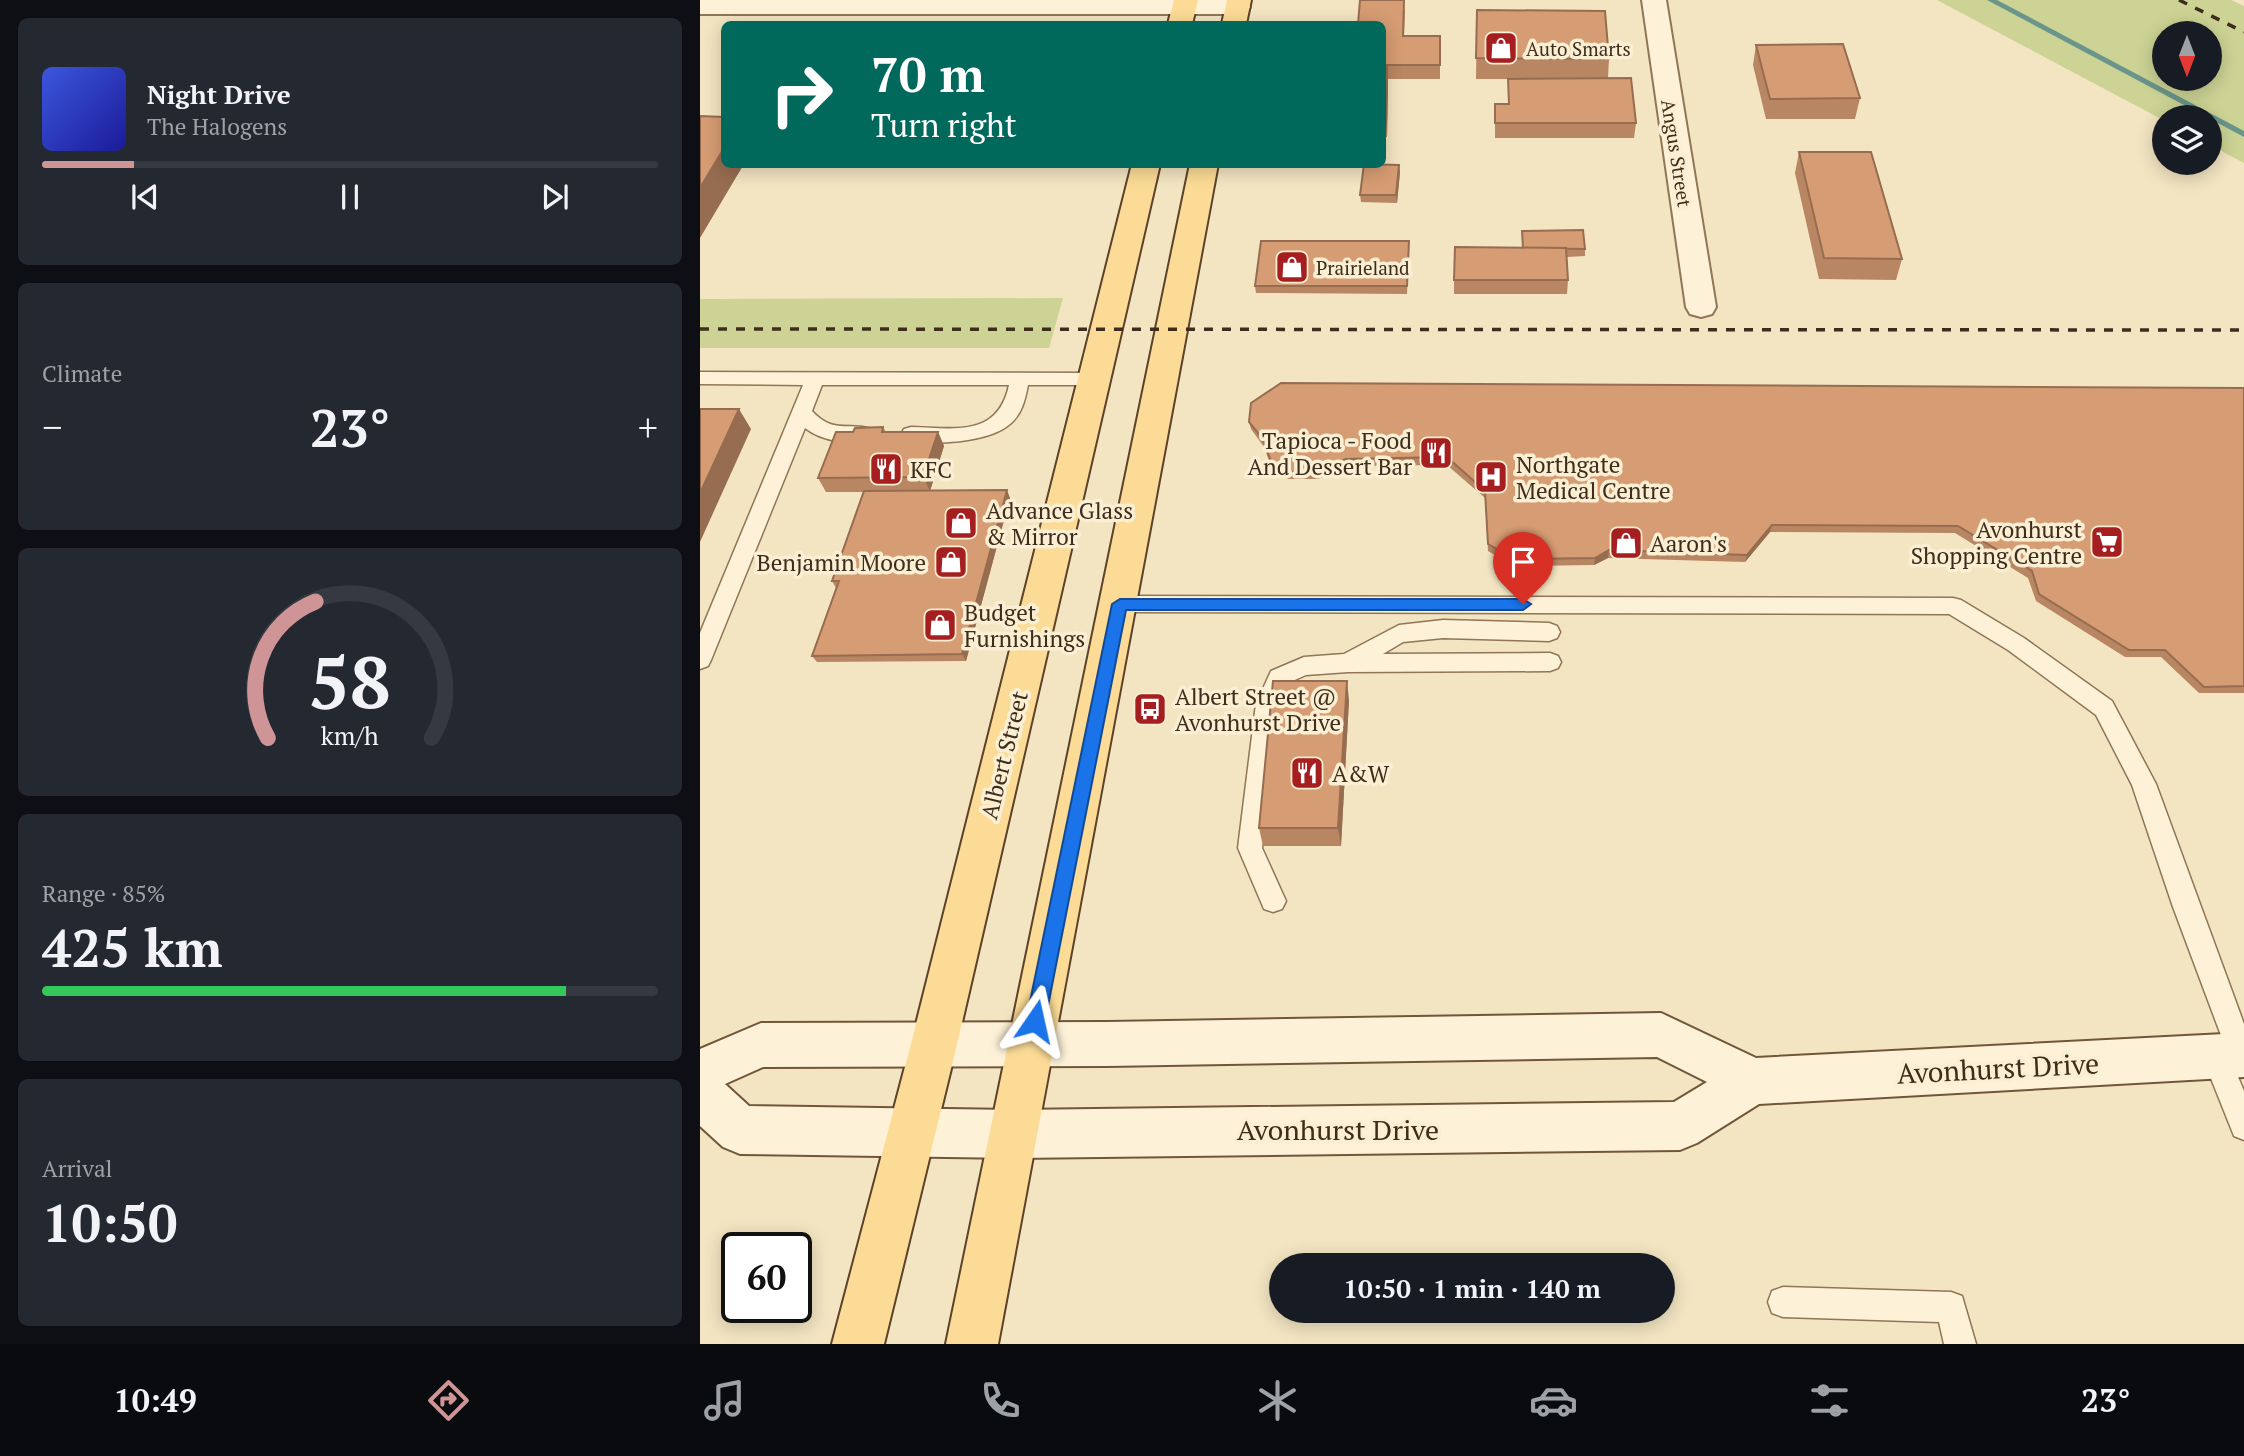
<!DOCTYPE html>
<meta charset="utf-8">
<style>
:root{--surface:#171b24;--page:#242831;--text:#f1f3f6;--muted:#9ea1a6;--line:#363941;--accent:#cf9496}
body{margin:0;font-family:"PT Serif",serif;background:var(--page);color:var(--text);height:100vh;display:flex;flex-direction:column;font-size:26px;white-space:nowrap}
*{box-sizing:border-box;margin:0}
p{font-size:23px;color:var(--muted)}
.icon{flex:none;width:38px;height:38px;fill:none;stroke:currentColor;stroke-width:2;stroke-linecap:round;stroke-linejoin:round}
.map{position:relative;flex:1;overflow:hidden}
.sheet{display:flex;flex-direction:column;gap:18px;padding:18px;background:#0d0f14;width:700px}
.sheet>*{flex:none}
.banner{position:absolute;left:21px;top:21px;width:665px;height:147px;border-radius:10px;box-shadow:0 4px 18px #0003;background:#00695c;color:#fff;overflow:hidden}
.needle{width:46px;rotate:180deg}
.fabs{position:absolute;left:1452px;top:21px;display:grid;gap:14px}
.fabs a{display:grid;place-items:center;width:70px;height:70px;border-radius:50%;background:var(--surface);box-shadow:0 4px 18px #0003;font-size:35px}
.speed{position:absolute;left:21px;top:1232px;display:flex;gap:14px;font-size:35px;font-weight:700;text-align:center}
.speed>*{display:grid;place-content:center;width:91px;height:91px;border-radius:50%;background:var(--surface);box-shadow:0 4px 18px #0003;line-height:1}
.speed .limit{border:4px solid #111;border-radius:10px;background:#fff;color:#111}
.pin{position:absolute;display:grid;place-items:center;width:60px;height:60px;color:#fff;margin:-72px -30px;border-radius:50% 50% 50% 0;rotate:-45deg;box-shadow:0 0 7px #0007}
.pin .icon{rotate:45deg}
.me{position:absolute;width:77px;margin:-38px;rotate:11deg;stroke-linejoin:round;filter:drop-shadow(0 0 5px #0008)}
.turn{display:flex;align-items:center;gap:24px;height:147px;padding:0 35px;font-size:32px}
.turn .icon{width:91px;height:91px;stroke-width:2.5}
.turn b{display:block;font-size:49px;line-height:60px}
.big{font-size:52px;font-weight:700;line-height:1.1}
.sheet .card{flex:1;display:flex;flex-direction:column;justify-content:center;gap:10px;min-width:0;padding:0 24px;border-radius:10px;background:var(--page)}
.sheet .dial{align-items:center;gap:0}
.dial svg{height:182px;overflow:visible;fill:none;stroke:var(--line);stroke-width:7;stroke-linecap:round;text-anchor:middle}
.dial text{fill:var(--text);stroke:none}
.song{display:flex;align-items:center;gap:21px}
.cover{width:84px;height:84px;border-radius:10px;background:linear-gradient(135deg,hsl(230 70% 55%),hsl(240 70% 35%))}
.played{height:7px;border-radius:4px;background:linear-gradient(90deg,var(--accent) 15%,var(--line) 15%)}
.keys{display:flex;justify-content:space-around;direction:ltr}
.heat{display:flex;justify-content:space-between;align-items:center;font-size:38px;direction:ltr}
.charge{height:10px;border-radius:5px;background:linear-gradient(90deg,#34c759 85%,var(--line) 0)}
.trip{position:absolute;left:569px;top:1253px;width:406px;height:70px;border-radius:35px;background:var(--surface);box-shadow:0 4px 18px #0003;font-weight:700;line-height:70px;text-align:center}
.tab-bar{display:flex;height:112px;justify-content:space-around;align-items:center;background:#090b0e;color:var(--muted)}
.tab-bar .icon{width:49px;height:49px}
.tab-bar .active{color:var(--accent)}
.tab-bar b{font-size:32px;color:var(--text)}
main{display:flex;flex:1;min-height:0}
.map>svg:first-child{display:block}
.green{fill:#ccd394;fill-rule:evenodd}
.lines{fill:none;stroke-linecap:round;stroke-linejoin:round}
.stream{fill:#6a958a;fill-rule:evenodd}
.lane-casing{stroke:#907556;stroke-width:3}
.street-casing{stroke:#907556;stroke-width:4}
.secondary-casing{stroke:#72563a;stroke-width:4}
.primary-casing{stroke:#5d422b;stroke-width:4}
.lane{fill:#fdf1d7;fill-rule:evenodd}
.street{fill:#fdf1d7;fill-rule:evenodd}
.secondary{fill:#fdf1d7;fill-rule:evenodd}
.primary{fill:#fbdb96;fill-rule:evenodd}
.rail{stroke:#3e2d1c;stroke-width:3.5;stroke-dasharray:9 9;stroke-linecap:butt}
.wall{fill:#b88663}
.shaded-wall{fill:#966d50}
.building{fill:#d69c73;stroke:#966d50;stroke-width:2}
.route{fill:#1a73e8;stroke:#114b97;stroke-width:2}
.labels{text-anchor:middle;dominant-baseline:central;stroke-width:7;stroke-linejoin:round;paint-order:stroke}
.far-poi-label{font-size:19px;fill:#3e2d1c;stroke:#faeed3;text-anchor:start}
.far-street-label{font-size:19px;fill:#3e2d1c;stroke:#faeed3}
.poi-label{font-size:23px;fill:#3e2d1c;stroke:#faeed3;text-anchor:start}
.street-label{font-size:23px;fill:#3e2d1c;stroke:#faeed3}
.near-street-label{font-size:28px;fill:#3e2d1c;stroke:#faeed3}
</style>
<main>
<section class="sheet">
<div class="card">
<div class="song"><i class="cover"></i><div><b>Night Drive</b><p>The Halogens</p></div></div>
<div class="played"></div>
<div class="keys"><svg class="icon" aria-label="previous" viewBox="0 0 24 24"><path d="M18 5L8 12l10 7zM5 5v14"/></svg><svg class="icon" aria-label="pause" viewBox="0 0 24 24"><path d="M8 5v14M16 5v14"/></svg><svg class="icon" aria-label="next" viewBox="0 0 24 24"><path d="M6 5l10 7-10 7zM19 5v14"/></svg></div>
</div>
<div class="card"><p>Climate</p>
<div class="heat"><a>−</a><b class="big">23°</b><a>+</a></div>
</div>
<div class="card dial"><svg viewBox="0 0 100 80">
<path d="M14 69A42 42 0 1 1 86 69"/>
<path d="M14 69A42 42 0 0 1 35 9" stroke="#cf9496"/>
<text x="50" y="56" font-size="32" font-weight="700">58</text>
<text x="50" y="72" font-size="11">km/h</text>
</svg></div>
<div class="card"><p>Range · 85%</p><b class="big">425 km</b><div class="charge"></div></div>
<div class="card"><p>Arrival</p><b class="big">10:50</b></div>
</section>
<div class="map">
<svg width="1544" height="1344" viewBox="0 0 1544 1344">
<rect width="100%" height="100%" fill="#f3e5c2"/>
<!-- green -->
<g class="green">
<path d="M 1237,0 L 1531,0 L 1544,6 L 1544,163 L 1510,145 L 1510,117 L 1465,117 L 1465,121 ZM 1465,33 L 1510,33 L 1510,79 L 1465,79 Z"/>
<path d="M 363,298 L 349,348 L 0,348 L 0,299 Z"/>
</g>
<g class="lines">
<!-- stream -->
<path class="stream" d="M 1287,0 L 1297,0 L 1544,131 L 1544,137 Z"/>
<defs>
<g id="lane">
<path d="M 0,372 L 394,373 L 401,374 L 404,379 L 401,384 L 394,385 L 328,385 C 325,400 322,414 310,424 C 289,443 230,446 204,439 L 201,434 L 204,429 L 211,427 C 254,428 298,438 309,385 L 122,385 L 112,411 C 133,434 147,422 173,429 L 176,434 L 173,439 C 151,445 123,442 105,428 L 11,660 L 8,666 L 0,669 L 0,633 L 103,385 L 0,384 Z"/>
<path d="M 420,596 L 1253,598 L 1261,600 L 1324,638 L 1412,701 L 1456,784 L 1544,1024 L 1544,1067 L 1533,1065 L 1544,1091 L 1544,1140 L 1534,1136 L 1502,1056 L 1506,1047 L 1516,1043 L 1525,1046 L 1473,907 L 1432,785 L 1396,715 L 1308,650 L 1249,614 L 420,612 L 412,610 L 409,604 L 412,598 Z"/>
<path d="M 743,620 L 849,623 L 857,626 L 860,632 L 857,638 L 849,641 L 743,638 L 703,642 L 683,654 L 850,653 L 858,656 L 861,662 L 858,668 L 850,671 L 648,672 L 606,675 L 588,683 L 580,704 L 562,848 L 586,901 L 582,909 L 573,912 L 564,909 L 538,848 L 556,704 L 571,671 L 604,657 L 644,654 L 699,625 Z"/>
<path d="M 1083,1287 L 1251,1292 L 1262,1296 L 1276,1344 L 1244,1344 L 1239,1322 L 1083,1317 L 1072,1313 L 1068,1302 L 1072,1291 Z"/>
</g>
<g id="street">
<path d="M 0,0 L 540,0 L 547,2 L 550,7 L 547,12 L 538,14 L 0,14 Z"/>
<path d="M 942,0 L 966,0 L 1016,307 L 1012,314 L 1001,317 L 990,314 L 986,307 Z"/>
</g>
<path id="secondary" d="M 961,1013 L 1056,1058 L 1544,1033 L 1544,1077 L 1059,1104 L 997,1143 L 980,1150 L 314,1158 L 40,1154 L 23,1147 L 0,1126 L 0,1049 L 61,1023 L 408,1022 ZM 957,1057 L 1007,1082 L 974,1102 L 314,1110 L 49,1106 L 25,1084 L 63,1067 L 408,1066 Z"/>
<g id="primary">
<path d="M 474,0 L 498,0 L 492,24 L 468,24 Z"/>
<path d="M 527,0 L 551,0 L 546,24 L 522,24 Z"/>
<path d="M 432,164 L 460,164 L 257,1044 L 184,1344 L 132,1344 L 211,1044 Z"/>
<path d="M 490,164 L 518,164 L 298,1344 L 246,1344 Z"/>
</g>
</defs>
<!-- lane casing -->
<use href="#lane" class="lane-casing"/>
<!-- street casing -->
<use href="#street" class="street-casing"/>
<!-- secondary casing -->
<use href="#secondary" class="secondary-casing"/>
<!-- primary casing -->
<use href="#primary" class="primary-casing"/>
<!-- lane -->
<use href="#lane" class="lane"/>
<!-- street -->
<use href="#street" class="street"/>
<!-- secondary -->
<use href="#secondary" class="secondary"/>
<!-- primary -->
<use href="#primary" class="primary"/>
<!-- rail -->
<g class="rail">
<path d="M 1479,0 L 1544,32"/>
<path d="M 0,329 L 1544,330"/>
</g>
</g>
<!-- wall -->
<g class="wall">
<path d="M 705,9 L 704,36 L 740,36 L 740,79 L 688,79 L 687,137 L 682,137 L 682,24 Z"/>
<path d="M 777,10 L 909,59 L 908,78 L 936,123 L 934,138 L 795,138 L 795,104 L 808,104 L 808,79 L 776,79 Z"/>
<path d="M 1056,45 L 1160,98 L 1155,119 L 1066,119 L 1053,65 Z"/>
<path d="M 1099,152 L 1202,259 L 1196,280 L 1119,279 L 1095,173 Z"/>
<path d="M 700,172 L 697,203 L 661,202 L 660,195 Z"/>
<path d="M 822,231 L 885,249 L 885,256 L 867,257 L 868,280 L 867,294 L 754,294 L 754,280 L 822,248 Z"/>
<path d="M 709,241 L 707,294 L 556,293 L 555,286 Z"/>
<path d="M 1544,388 L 1544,693 L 1499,693 L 1461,657 L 1425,657 L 1336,601 L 1328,578 L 1255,533 L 1070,532 L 1045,562 L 908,558 L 894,565 L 814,566 L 788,551 L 785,498 L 747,465 L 647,466 L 618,479 L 588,479 L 572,469 L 564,447 L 551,429 L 549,422 Z"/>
<path d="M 183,427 L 186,432 L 238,432 L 244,446 L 230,491 L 310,498 L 266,661 L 117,662 L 112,656 L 136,588 L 132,581 L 163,492 L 126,492 L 118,478 L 153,432 Z"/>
<path d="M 649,700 L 641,846 L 563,846 L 559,828 Z"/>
</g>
<!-- shaded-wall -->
<g class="shaded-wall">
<path d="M 687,65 L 688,79 L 687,137 L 686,122 Z"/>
<path d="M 24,148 L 24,164 L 44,164 L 0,238 L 0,188 Z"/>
<path d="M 699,165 L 700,172 L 697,203 L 696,195 Z"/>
<path d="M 39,409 L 51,429 L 0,542 L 0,493 Z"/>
<path d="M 238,432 L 244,446 L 230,491 L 223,477 Z"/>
<path d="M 646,459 L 647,466 L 618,479 L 617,472 Z"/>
<path d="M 307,490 L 310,498 L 266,661 L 262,654 Z"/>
<path d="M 1072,525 L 1070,532 L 1045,562 L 1047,555 Z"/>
<path d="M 909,550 L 908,558 L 894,565 L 895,558 Z"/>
<path d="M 647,681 L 649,700 L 641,846 L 638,828 Z"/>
</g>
<!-- building -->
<g class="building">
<path d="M 660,0 L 704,0 L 703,36 L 740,36 L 740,65 L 687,65 L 686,122 L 682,122 L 682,24 L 658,24 Z"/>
<path d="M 777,10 L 905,11 L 909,59 L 776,58 Z"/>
<path d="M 1143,44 L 1160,98 L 1070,99 L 1056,45 Z"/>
<path d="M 931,78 L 936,123 L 795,123 L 795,104 L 809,104 L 808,79 Z"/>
<path d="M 0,116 L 24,117 L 24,148 L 0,188 Z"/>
<path d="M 1099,152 L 1171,152 L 1202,259 L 1124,258 Z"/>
<path d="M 664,164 L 699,165 L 696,195 L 660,195 Z"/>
<path d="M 883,230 L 885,249 L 823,248 L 822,231 Z"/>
<path d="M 561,241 L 709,241 L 707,286 L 555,286 Z"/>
<path d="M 755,247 L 866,248 L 868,280 L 754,280 Z"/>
<path d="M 581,383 L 1544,388 L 1544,686 L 1504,687 L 1465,650 L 1429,650 L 1339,594 L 1332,571 L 1258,526 L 1072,525 L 1047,555 L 909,550 L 895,558 L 814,559 L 788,544 L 785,491 L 747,457 L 646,459 L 617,472 L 587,472 L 571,461 L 563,439 L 549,422 L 551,403 Z"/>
<path d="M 0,409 L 39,409 L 0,493 Z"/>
<path d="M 183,427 L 182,432 L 238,432 L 223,477 L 118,478 L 136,432 L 153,432 L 155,428 Z"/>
<path d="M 307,490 L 262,654 L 112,656 L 139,581 L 132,581 L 164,491 Z"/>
<path d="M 573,681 L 647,681 L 638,828 L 559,828 Z"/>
</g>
<!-- route -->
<path class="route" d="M 420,599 L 823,599 L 831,604 L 823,610 L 426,610 L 345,1021 L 342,1028 L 335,1030 L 329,1028 L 326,1021 L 412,604 Z"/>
<!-- icons -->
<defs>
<symbol id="shop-square" viewBox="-11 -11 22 22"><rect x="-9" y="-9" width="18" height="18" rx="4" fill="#a61f20" stroke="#faeed3"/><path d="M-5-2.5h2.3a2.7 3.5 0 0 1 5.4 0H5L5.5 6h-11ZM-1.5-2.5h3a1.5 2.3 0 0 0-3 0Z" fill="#fff"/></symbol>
<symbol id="restaurant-square" viewBox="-11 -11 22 22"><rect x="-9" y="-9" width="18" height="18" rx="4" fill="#a61f20" stroke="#faeed3"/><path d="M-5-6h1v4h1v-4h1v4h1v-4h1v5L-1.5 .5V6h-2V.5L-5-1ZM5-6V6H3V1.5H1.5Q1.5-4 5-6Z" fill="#fff"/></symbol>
<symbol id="hospital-square" viewBox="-11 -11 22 22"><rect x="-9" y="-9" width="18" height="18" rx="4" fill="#a61f20" stroke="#faeed3"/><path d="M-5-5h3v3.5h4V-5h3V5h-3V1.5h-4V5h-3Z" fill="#fff"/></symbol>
<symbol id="supermarket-square" viewBox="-11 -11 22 22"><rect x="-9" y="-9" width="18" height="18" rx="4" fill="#a61f20" stroke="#faeed3"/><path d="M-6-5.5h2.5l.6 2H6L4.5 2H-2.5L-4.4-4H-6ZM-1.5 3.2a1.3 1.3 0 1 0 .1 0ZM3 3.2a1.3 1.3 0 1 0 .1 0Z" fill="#fff"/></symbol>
<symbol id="bus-square" viewBox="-11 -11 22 22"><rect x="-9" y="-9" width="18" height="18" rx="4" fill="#a61f20" stroke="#faeed3"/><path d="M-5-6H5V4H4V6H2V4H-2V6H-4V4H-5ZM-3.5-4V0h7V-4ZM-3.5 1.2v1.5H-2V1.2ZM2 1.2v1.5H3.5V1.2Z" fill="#fff"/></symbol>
</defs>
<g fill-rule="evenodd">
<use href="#shop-square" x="782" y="29" width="38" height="38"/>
<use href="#shop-square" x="573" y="248" width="38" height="38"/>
<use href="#restaurant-square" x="717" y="434" width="38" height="38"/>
<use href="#restaurant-square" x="167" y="450" width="38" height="38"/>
<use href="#hospital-square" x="772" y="458" width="38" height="38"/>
<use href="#shop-square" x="242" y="504" width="38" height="38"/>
<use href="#supermarket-square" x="1388" y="523" width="38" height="38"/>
<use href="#shop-square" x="907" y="524" width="38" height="38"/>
<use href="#shop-square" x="232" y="543" width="38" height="38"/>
<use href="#shop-square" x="221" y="606" width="38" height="38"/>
<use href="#bus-square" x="431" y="690" width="38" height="38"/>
<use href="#restaurant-square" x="588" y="754" width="38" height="38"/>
</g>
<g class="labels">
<!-- far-poi labels -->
<g class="far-poi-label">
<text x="826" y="48">Auto Smarts</text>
<text x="616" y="267">Prairieland</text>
</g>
<!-- far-street labels -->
<g class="far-street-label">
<text transform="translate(977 153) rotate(81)">Angus Street</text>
</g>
<!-- poi labels -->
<g class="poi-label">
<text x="712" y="440" text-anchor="end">Tapioca - Food<tspan x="712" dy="26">And Dessert Bar</tspan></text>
<text x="816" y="464">Northgate<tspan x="816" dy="26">Medical Centre</tspan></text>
<text x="210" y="469">KFC</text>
<text x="286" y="510">Advance Glass<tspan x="286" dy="26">&amp; Mirror</tspan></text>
<text x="1382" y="529" text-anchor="end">Avonhurst<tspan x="1382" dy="26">Shopping Centre</tspan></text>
<text x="950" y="543">Aaron's</text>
<text x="226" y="562" text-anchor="end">Benjamin Moore</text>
<text x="264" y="612">Budget<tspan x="264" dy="26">Furnishings</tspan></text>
<text x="475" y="696">Albert Street @<tspan x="475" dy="26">Avonhurst Drive</tspan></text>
<text x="632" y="773">A&amp;W</text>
</g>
<!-- street labels -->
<g class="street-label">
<text transform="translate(304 755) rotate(-76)">Albert Street</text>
</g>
<!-- near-street labels -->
<g class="near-street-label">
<text transform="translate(1298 1068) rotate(-3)">Avonhurst Drive</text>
<text x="638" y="1129">Avonhurst Drive</text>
</g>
</g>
</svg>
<div class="fabs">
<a><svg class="needle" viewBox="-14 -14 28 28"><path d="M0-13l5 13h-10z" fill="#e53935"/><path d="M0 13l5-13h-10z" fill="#9ea1a6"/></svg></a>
<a><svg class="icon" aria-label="layers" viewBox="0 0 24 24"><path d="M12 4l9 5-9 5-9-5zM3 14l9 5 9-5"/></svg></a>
</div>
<div class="speed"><div class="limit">60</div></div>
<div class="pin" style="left:823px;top:604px;background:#d93025"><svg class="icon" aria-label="arrive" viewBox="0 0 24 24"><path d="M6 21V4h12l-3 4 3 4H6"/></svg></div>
<svg class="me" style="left:335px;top:1021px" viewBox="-20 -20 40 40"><path d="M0-17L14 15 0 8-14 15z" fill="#1a73e8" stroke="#fff" stroke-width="4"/></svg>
<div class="trip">10:50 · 1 min · 140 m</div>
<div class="banner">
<div class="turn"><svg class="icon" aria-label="right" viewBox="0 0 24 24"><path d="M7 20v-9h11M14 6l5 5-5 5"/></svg><div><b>70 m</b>Turn right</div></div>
</div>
</div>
</main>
<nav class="tab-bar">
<b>10:49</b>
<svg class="icon active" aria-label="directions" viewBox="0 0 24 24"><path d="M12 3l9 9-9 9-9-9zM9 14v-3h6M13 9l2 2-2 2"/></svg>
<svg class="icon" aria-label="music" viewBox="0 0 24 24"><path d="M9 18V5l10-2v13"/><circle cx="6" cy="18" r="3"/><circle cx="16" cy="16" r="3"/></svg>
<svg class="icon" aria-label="phone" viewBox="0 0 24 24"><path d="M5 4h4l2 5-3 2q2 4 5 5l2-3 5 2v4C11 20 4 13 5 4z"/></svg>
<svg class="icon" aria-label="climate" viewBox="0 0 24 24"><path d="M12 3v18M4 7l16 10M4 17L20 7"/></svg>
<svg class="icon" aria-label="car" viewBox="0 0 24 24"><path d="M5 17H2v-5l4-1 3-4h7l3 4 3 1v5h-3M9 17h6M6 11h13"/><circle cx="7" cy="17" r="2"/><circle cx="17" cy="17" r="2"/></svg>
<svg class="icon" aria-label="filters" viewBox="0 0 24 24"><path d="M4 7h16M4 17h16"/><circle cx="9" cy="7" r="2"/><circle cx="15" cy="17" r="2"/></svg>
<b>23°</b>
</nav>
